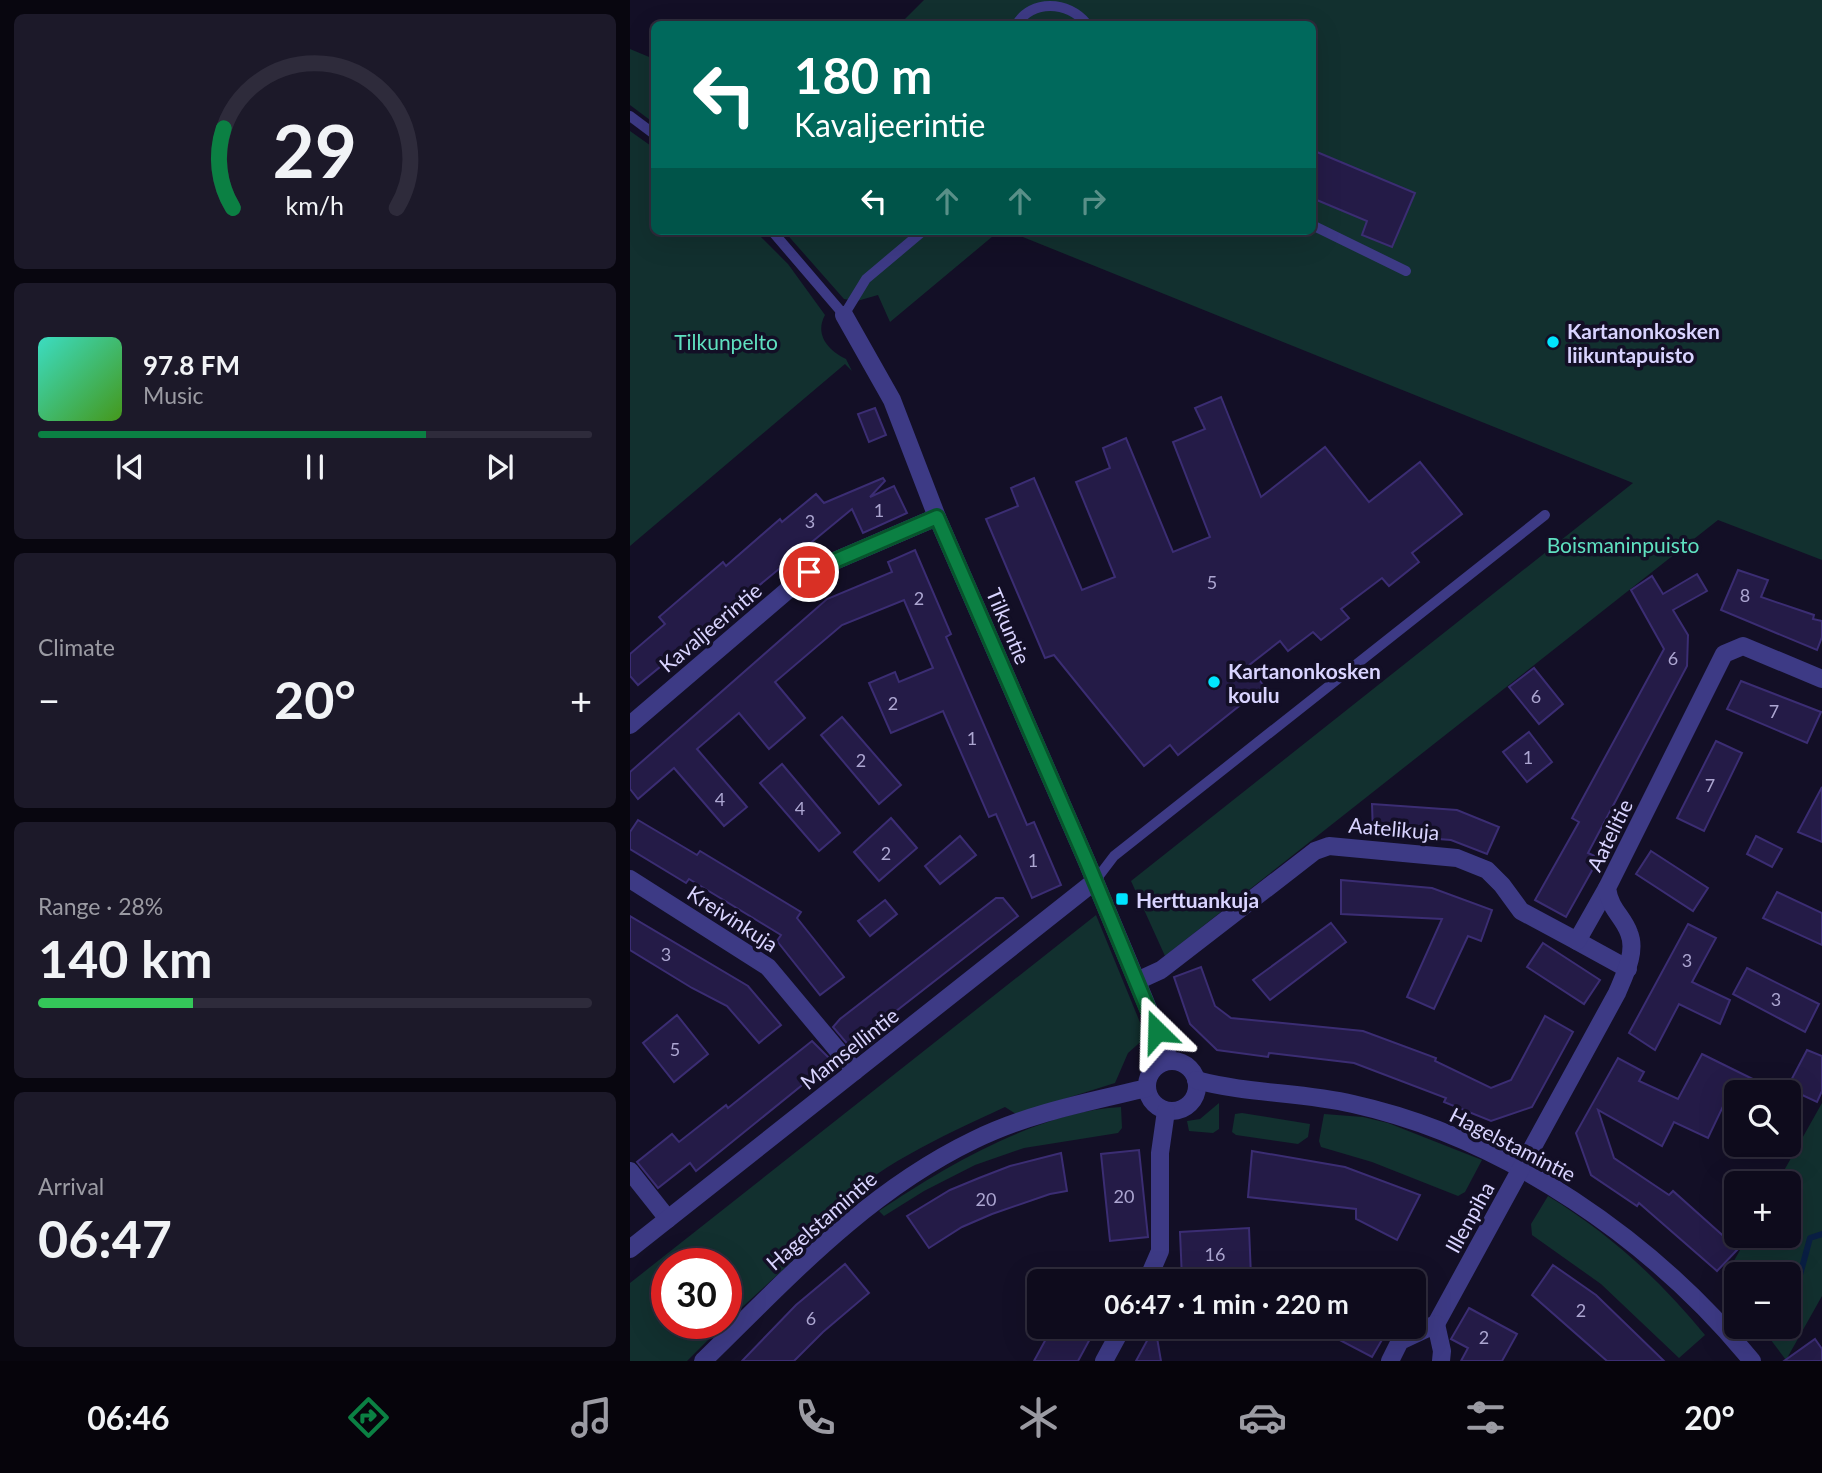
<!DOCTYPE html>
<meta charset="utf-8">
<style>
:root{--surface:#0e0b1c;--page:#1c1929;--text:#f1f3f6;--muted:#9b9ba3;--line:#2e2b3b;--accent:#0b8043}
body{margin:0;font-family:Lato,sans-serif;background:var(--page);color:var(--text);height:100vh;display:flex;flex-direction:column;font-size:26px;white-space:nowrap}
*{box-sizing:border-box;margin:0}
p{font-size:23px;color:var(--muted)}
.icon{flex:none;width:38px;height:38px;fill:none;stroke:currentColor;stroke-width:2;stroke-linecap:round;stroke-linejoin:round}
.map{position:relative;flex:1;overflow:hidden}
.panel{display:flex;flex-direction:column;gap:14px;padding:14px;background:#08060f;width:630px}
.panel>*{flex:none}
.banner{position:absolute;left:21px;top:21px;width:665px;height:214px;border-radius:10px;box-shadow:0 7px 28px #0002,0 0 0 2px var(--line);background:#00695c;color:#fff;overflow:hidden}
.tools{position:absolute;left:1094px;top:1080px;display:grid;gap:14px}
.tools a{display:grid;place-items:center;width:77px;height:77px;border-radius:10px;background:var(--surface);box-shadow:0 7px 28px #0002,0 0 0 2px var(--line);font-size:35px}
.speed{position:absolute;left:21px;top:1248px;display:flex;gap:14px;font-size:35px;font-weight:700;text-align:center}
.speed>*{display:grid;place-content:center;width:91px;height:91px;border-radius:50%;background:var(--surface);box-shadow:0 7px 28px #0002,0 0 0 2px var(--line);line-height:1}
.speed .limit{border:10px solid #d22;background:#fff;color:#111}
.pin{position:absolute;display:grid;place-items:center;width:60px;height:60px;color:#fff;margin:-30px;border:4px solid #fff;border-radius:50%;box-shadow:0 2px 7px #0007}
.me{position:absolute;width:77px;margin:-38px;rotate:338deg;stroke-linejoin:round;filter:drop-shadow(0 0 5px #0008)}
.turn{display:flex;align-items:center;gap:24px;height:147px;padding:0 28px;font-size:32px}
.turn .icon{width:91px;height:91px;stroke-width:2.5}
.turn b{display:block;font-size:49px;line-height:60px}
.lanes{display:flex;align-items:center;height:66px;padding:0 28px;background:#0003;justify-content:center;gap:35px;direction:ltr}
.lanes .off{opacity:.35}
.big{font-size:52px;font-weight:700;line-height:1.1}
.panel .card{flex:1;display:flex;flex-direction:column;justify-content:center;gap:10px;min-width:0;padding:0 24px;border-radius:10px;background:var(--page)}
.panel .dial{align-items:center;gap:0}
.dial svg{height:182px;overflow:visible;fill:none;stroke:var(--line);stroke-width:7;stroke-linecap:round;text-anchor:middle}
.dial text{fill:var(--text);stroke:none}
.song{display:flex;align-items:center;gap:21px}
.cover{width:84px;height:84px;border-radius:10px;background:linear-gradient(135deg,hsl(170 70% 55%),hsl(100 70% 35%))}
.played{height:7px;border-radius:4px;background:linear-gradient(90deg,var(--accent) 70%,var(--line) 70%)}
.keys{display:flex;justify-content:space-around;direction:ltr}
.heat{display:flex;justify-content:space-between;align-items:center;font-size:38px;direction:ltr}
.charge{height:10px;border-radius:5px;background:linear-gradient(90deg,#34c759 28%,var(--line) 0)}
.trip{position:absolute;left:397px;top:1269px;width:399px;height:70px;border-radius:10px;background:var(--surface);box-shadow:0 7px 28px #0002,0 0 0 2px var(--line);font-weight:700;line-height:70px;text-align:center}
.dock{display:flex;height:112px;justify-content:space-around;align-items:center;background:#06040b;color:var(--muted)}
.dock .icon{width:49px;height:49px}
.dock .active{color:var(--accent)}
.dock b{font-size:32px;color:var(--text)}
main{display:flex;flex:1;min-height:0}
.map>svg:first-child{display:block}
.green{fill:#12302f}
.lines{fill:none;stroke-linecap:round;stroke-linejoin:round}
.stream{stroke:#0a1f44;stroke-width:6}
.building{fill:#241b47;stroke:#3b2d73;stroke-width:2}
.service{stroke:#3d3a85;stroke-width:10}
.minor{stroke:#3d3a85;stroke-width:18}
.route-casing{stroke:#07532c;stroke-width:18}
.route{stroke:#0b8043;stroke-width:12}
.poi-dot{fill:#00e5ff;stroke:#130f26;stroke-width:2.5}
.labels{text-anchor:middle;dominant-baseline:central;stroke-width:7;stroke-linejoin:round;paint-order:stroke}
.number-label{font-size:18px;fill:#aca6d1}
.poi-label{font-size:21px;font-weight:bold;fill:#d9d4ff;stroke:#130f26;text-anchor:start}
.park-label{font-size:21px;fill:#5fe0c0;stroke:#130f26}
.street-label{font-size:21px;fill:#d9d4ff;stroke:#130f26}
</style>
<main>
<section class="panel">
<div class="card dial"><svg viewBox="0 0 100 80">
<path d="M14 69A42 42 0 1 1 86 69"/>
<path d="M14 69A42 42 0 0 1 10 34" stroke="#0b8043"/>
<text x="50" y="56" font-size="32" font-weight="700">29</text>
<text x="50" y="72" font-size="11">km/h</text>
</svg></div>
<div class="card">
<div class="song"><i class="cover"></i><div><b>97.8 FM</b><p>Music</p></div></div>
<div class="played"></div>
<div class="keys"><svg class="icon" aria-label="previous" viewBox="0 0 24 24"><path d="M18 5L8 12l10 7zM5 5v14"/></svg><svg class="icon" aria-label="pause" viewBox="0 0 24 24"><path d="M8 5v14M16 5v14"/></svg><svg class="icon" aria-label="next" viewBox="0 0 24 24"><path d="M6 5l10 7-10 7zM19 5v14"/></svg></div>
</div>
<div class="card"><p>Climate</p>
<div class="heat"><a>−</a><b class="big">20°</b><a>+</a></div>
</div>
<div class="card"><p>Range · 28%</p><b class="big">140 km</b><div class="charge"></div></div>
<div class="card"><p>Arrival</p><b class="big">06:47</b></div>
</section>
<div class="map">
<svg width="1192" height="1361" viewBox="0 0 1192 1361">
<rect width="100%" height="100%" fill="#130f26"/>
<!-- green -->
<g class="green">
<path d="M 294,0 L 1192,0 L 1192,560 L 1088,520 L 535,956 L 501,881 L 1003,483 L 378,231 L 682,231 L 682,24 L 270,24 Z"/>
<path d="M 0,49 L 24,59 L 24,123 L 0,105 Z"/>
<path d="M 0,131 L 24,148 L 24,231 L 125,231 L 158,264 L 195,315 C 184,335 199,351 216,359 L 222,371 L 215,364 L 0,546 Z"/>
<path d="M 154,231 L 369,231 L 260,322 L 248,295 L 227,301 L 214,299 Z"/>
<path d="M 466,915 L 516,1037 L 498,1053 L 485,1083 L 386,1114 L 375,1107 C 306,1139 250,1164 193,1217 L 193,1233 L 96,1322 L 96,1264 L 37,1264 L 37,1323 L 95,1323 L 57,1361 L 0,1361 L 0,1283 Z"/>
<path d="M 589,1103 L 589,1129 L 583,1133 L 559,1131 L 557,1121 L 570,1119 Z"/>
<path d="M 1192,1103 L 1192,1296 L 1156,1360 L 1131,1327 L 1158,1326 L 1158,1274 L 1106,1274 L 1106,1298 L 1092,1282 L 1118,1236 L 1158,1236 L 1158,1183 L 1147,1183 Z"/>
<path d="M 491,1107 L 492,1128 L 488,1133 L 394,1148 L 345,1165 L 294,1191 L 254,1216 L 249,1211 C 315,1166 410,1111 491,1107 Z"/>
<path d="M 612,1113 L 680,1124 L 678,1137 L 668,1144 L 606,1135 L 602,1132 L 605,1114 Z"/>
<path d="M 694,1114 L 733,1117 L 758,1123 L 852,1160 L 835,1192 L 828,1196 L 742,1162 L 691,1147 L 689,1141 Z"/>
<path d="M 918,1196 C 980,1234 1029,1279 1075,1335 L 1049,1358 L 971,1284 L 902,1235 L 901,1224 Z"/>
</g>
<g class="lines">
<!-- stream -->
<path class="stream" d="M 1158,1285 L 1170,1275 L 1180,1238 L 1192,1234"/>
</g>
<!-- building -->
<g class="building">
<path d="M 682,150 L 785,193 L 762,247 L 732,235 L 737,221 L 682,198 Z"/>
<path d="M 591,397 L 631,497 L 695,447 L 739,502 L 790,462 L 832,514 L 782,553 L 789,562 L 759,586 L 752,578 L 711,609 L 719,618 L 691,640 L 683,632 L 658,651 L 650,641 L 618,666 L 634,686 L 548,755 L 540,745 L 514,766 L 424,655 L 415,658 L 356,519 L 388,506 L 381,488 L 404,478 L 452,590 L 485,577 L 446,482 L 480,468 L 473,448 L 496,438 L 543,552 L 580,537 L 543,442 L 575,429 L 565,408 Z"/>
<path d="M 245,408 L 256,435 L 239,442 L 228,414 Z"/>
<path d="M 253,478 L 255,481 L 240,497 L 264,486 L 277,513 L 233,533 L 222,509 L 8,685 L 0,676 L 0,654 L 35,624 L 29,617 L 93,562 L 96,566 L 150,519 L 152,522 L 186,494 L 194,503 Z"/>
<path d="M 285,550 L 321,634 L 316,637 L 397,825 L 404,822 L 431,885 L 402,898 L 366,814 L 359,817 L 313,711 L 261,733 L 239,683 L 265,672 L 269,682 L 303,668 L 274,600 L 212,625 L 145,682 L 175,718 L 139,749 L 109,713 L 67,749 L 117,807 L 94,826 L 44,768 L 8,799 L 0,789 L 0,772 L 197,599 L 262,572 L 258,562 Z"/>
<path d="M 1108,570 L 1138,580 L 1131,597 L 1184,615 L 1183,619 L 1192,621 L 1192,637 L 1187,650 L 1091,610 Z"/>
<path d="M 1067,574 L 1077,591 L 1043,610 L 1058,635 L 1057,666 L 958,853 L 969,858 L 936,917 L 905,900 L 949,822 L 942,818 L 1034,649 L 1001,590 L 1022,576 L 1033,594 Z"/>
<path d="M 904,668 L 933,704 L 909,724 L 879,687 Z"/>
<path d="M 1111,681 L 1191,712 L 1177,743 L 1097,709 Z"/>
<path d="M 212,717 L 271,785 L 249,804 L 191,735 Z"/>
<path d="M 899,732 L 922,762 L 897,782 L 873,752 Z"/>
<path d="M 1086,741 L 1112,753 L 1074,831 L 1047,818 Z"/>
<path d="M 152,764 L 210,833 L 189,851 L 130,783 Z"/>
<path d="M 1192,787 L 1192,842 L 1168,832 Z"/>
<path d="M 742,804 L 827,810 L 869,827 L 857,854 L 821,840 L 743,834 Z"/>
<path d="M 261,818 L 287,848 L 249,881 L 224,852 Z"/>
<path d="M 8,820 L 67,855 L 70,851 L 171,912 L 167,918 L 214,977 L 190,995 L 147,941 L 151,935 L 59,879 L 56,883 L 0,849 L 0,832 Z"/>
<path d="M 330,836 L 346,855 L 310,884 L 295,866 Z"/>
<path d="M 1126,836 L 1152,849 L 1142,867 L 1117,854 Z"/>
<path d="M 1021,851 L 1078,888 L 1063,911 L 1006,874 Z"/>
<path d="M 711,880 L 802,888 L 862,910 L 851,941 L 838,936 L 804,1009 L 777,997 L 812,919 L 711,914 Z"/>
<path d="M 1147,892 L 1192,913 L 1192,945 L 1133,918 Z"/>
<path d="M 366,898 L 373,898 L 388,916 L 220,1047 L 203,1027 L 210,1019 Z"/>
<path d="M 255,900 L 267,914 L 240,936 L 228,921 Z"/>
<path d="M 0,916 L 118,986 L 151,1025 L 129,1043 L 97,1006 L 62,988 L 0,950 Z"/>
<path d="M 701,923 L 716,942 L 640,1000 L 623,980 Z"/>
<path d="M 1058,924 L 1086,938 L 1062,982 L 1100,1000 L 1090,1024 L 1049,1004 L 1025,1050 L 999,1033 Z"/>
<path d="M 913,943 L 970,980 L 954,1004 L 897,967 Z"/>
<path d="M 571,967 L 585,1006 L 601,1018 L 733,1031 L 806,1058 L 805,1061 L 861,1088 L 881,1080 L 915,1016 L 943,1032 L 902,1107 L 861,1121 L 814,1102 L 816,1098 L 724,1063 L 639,1053 L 638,1057 L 587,1050 L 560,1024 L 544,977 Z"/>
<path d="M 1117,968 L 1189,1004 L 1175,1032 L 1103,994 Z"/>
<path d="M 47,1015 L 78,1054 L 44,1082 L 13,1043 Z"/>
<path d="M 182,1041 L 202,1061 L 66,1171 L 60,1163 L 28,1188 L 7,1162 L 42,1134 L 49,1142 L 96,1105 L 98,1108 Z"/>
<path d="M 1177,1050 L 1192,1056 L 1192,1091 L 1187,1102 L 1157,1088 Z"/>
<path d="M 1072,1054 L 1149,1092 L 1106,1092 L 1106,1105 L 1096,1100 L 1078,1138 L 1044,1122 L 1032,1146 L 968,1110 L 984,1158 L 1039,1195 L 1043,1191 L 1108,1249 L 1087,1271 L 1009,1203 L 1007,1206 L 961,1175 L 946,1133 L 988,1058 L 1014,1072 L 1009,1081 L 1048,1099 Z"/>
<path d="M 509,1150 L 518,1237 L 480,1241 L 471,1154 Z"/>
<path d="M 622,1151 L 715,1167 L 790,1195 L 767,1240 L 726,1219 L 726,1209 L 618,1197 Z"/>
<path d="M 431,1153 L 437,1191 L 420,1194 L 362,1214 L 332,1227 L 299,1248 L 277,1216 L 320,1190 L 349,1178 L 380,1166 Z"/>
<path d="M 619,1228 L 621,1276 L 552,1279 L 550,1232 Z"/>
<path d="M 215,1264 L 239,1293 L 193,1332 L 164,1361 L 112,1361 L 166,1305 Z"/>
<path d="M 923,1265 L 966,1295 L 1034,1361 L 977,1361 L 902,1295 Z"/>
<path d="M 839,1308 L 887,1334 L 872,1361 L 831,1361 L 838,1348 L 821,1339 Z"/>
<path d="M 423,1326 L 467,1326 L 448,1361 L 404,1361 Z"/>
<path d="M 525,1326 L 531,1361 L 506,1361 Z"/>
<path d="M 683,1326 L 760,1326 L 742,1357 Z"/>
<path d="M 1185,1339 L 1192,1349 L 1192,1361 L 1154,1361 Z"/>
</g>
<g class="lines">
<!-- service -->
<g class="service">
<path d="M 387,24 C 401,0 438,0 457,24"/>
<path d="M 0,116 L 24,134"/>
<path d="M 682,225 L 776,271"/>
<path d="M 142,231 L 214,315 L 236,279 L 293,231"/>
<path d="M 465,881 L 484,856 L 915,515"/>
</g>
<!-- minor -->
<g class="minor">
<path d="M 214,315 L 262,400 L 307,517 L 457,862 L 540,1061"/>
<path d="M 0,725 L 179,572 L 307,517"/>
<path d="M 0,879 L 138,967 L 225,1071"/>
<path d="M 947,941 L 998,969"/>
<path d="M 507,981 L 531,970 L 685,851 L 699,846 L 827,858 L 857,870 L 872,885 L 891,911 L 947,941 L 977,888"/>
<circle cx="542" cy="1086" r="25"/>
<path d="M 566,1080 C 618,1094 672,1092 723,1104 C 876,1138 1024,1241 1122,1361"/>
<path d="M 0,1171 L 38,1219"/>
<path d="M 0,1249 L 465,881"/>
<path d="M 517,1281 L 530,1251 L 530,1153 L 536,1111"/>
<path d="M 806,1324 L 987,993 C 994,976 1007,952 999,933 C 993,916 980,910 977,888 L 1094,654 L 1113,646 L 1192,679"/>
<path d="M 73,1361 C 157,1279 236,1192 344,1140 C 399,1113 458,1102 517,1088"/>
<path d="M 474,1361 L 493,1326"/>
<path d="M 760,1361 L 770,1341 L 806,1324 L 812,1351 L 811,1361"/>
</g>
</g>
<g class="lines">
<defs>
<path id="route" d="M 179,572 L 307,517 L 457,862 L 527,1031"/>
</defs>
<!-- route casing -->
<use href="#route" class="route-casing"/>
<!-- route -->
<use href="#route" class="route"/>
</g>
<!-- markers -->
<g class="poi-dot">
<circle cx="923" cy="342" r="7"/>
<circle cx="584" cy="682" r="7"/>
<rect x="485" y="892" width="14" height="14" rx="3.5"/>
</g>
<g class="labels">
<!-- number labels -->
<g class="number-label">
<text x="249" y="510">1</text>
<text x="180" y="521">3</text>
<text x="582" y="582">5</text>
<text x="1115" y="595">8</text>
<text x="289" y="598">2</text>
<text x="1043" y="658">6</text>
<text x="906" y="696">6</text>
<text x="263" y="703">2</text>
<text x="1144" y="711">7</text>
<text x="342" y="738">1</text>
<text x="898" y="757">1</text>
<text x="231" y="760">2</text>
<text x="1080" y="785">7</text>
<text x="90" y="799">4</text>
<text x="170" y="808">4</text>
<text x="256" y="853">2</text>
<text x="403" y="860">1</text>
<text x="36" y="954">3</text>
<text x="1057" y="960">3</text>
<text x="1146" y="999">3</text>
<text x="45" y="1049">5</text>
<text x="494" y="1196">20</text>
<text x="356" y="1199">20</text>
<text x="585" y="1254">16</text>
<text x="951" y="1310">2</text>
<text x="181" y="1318">6</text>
<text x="854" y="1337">2</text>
</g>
<!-- poi labels -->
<g class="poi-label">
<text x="937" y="330">Kartanonkosken<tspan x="937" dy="24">liikuntapuisto</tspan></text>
<text x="598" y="670">Kartanonkosken<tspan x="598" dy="24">koulu</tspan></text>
<text x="506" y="899">Herttuankuja</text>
</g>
<!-- park labels -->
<g class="park-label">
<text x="96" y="341">Tilkunpelto</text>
<text x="993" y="544">Boismaninpuisto</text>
</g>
<!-- street labels -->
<g class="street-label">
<text transform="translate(379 626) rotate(67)">Tilkuntie</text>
<text transform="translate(80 627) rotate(-40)">Kavaljeerintie</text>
<text transform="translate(764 828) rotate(5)">Aatelikuja</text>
<text transform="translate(979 835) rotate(-64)">Aatelitie</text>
<text transform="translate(103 918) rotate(33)">Kreivinkuja</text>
<text transform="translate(219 1048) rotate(-38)">Mamsellintie</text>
<text transform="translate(883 1144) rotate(27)">Hagelstamintie</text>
<text transform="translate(839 1217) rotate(-61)">Illenpiha</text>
<text transform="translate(191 1220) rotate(-41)">Hagelstamintie</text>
</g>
</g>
</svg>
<div class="tools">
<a><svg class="icon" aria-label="search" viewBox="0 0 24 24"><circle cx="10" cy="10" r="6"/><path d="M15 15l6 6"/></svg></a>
<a>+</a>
<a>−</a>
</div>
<div class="speed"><div class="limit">30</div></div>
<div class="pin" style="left:179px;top:572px;background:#d93025"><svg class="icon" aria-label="arrive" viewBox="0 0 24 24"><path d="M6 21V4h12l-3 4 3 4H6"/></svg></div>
<svg class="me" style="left:527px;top:1031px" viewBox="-20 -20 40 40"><path d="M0-17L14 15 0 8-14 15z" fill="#0b8043" stroke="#fff" stroke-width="4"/></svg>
<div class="trip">06:47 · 1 min · 220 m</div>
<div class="banner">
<div class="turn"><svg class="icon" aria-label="left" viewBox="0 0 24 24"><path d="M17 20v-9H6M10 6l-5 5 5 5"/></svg><div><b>180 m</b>Kavaljeerintie</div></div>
<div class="lanes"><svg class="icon" aria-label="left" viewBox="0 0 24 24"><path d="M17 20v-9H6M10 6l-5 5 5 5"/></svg><svg class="icon off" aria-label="ahead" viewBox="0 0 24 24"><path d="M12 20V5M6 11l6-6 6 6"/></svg><svg class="icon off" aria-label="ahead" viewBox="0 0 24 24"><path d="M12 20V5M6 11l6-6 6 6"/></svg><svg class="icon off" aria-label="right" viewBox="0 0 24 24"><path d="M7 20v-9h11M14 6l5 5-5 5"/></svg></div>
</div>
</div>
</main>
<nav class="dock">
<b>06:46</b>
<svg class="icon active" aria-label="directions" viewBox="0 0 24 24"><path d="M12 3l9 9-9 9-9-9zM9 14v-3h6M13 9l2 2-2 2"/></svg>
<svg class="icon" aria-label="music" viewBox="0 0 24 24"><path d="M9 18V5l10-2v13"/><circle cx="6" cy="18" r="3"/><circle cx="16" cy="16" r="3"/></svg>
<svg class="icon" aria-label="phone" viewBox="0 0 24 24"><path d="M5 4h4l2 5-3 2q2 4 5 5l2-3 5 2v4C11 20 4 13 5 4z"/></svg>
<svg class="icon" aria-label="climate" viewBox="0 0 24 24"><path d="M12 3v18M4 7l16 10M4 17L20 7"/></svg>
<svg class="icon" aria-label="car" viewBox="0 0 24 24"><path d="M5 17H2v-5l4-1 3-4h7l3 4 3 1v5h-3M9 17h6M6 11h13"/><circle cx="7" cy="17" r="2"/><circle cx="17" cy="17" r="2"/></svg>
<svg class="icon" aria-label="filters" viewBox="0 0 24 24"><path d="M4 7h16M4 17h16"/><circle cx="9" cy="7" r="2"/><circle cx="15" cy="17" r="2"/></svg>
<b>20°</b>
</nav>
